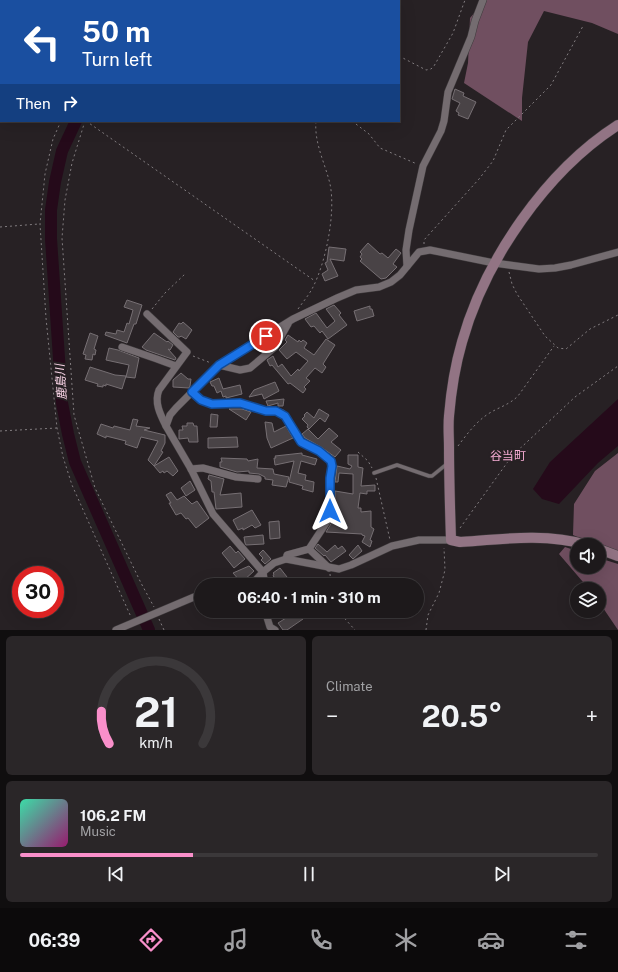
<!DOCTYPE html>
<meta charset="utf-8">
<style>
:root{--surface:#1d191b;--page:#2a2628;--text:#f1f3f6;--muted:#a0a0a3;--line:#3b383a;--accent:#f98fca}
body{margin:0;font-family:"Public Sans","Noto Sans JP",sans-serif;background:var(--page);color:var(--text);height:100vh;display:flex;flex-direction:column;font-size:15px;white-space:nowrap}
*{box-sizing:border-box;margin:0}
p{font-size:13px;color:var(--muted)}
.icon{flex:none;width:22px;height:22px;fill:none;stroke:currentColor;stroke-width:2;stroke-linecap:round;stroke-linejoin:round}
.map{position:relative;height:630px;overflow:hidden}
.side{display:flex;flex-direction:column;gap:6px;padding:6px;background:#100e0f;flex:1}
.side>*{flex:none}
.hud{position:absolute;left:0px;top:0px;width:400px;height:122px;box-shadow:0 4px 16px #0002,0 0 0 1px var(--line);background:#1a4fa0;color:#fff;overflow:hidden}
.buttons{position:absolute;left:570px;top:538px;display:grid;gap:8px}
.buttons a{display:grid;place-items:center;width:36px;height:36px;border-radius:50%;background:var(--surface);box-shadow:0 4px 16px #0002,0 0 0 1px var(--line);font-size:20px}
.speed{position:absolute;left:12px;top:566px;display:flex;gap:8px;font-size:20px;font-weight:700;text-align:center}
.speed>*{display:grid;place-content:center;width:52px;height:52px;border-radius:50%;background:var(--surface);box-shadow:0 4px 16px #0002,0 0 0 1px var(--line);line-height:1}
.speed .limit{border:6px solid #d22;background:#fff;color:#111}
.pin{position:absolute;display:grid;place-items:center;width:34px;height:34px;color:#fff;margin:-17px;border:2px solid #fff;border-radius:50%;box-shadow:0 1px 4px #0007}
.me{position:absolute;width:44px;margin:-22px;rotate:0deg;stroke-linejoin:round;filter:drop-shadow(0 0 3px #0008)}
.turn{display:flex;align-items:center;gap:14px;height:84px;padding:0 16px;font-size:18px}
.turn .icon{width:52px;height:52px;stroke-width:2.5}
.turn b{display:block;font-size:28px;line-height:34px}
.then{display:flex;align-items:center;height:38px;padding:0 16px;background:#0003;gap:8px;font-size:15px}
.big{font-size:30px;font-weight:700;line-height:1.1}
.side .widget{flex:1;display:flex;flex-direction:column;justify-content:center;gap:6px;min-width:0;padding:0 14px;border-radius:6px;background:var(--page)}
.side .dial{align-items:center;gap:0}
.dial svg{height:104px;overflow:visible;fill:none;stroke:var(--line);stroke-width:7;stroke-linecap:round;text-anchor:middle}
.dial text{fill:var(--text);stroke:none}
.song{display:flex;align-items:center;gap:12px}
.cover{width:48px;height:48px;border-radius:6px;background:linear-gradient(135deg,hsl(160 70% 55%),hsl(320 70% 35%))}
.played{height:4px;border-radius:2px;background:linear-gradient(90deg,var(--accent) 30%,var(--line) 30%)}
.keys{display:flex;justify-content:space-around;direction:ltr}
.heat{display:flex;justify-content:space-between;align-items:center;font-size:22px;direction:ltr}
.side .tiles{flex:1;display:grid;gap:6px;grid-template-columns:1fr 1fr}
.widget:last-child{grid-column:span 2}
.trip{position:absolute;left:194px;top:578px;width:230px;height:40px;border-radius:20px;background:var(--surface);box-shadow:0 4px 16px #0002,0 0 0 1px var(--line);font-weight:700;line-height:40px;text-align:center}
.tabs{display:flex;height:64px;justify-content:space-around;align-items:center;background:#0c0a0b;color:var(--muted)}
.tabs .icon{width:28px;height:28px}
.tabs .current{color:var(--accent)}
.tabs b{font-size:18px;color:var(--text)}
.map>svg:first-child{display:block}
.forest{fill:#704f60}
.water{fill:#250a1a}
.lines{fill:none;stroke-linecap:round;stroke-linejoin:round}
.river{stroke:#250a1a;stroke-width:12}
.building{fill:#494346;stroke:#766f73}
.lane-casing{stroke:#403c3e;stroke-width:4.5}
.street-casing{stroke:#403c3e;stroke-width:8}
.secondary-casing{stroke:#403c3e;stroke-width:11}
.path{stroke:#827d80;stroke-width:1;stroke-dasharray:2 3;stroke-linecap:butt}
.lane{stroke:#746c70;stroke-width:3.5}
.street{stroke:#746c70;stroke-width:7}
.secondary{stroke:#927484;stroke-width:10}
.route-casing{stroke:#114b97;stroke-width:10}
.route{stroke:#1a73e8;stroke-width:7}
.labels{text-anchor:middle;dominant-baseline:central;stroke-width:4;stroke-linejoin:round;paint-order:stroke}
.water-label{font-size:12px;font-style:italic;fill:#fdd7ea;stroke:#272124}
.neighbourhood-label{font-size:12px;fill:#f8add5;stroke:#272124}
</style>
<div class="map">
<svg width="618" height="630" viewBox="0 0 618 630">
<rect width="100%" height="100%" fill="#272124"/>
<!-- forest -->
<g class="forest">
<path d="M 485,0 L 618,0 L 618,34 L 592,23 L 544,11 L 528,42 L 522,98 L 522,121 L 464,83 L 468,63 L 470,18 Z"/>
<path d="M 618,453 L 618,555 L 599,545 L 595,545 L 573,535 L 574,504 L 595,471 Z"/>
<path d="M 565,547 L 577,551 L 577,567 L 599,567 L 599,558 L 618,564 L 618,630 L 599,602 L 599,589 L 589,589 L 559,554 Z"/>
</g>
<!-- water -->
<path class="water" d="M 618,399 L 618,446 L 598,463 L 559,504 L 542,499 L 533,489 L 550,462 Z"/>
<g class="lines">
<!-- river -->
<g class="river">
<path d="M 132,1 L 133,0"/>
<path d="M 76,121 L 62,151 L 55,182 L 51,210 L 51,239 L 62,403 L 68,434 L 75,462 L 149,630"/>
</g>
</g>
<!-- building -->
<g class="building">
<path d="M 455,89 L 464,93 L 463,96 L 476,102 L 468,119 L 458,115 L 459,113 L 456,111 L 460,103 L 452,99 Z"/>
<path d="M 368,243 L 380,254 L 382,253 L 388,258 L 396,249 L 401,253 L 393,264 L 397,267 L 386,278 L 381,279 L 360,261 L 362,259 L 360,257 L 362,254 L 360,252 Z"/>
<path d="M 329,247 L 346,249 L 344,261 L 330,259 L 338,276 L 325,281 L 322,274 L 328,270 L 325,263 L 327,262 Z"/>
<path d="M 127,300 L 142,305 L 136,324 L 134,324 L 127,343 L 105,335 L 106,332 L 116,334 L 117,330 L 124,332 L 127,323 L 129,324 L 133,310 L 124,307 Z"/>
<path d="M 334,305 L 341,313 L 339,315 L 347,325 L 328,339 L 322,331 L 320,333 L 314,326 L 311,327 L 305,319 L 316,313 L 327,328 L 335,321 L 326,309 Z"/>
<path d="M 370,306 L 370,309 L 372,309 L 374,316 L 357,321 L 354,311 Z"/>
<path d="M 183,322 L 192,330 L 186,339 L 181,336 L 180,337 L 178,337 L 173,332 L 179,323 L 181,324 Z"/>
<path d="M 90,333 L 98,336 L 94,349 L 96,350 L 95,355 L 93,354 L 92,360 L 85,359 L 86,355 L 83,354 Z"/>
<path d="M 154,333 L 167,342 L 168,341 L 173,345 L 170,350 L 168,349 L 176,358 L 175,360 L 146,350 L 142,347 Z"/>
<path d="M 288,335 L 298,342 L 299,340 L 301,342 L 303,340 L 307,343 L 304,348 L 314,355 L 326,339 L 335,345 L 323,364 L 326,367 L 322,373 L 315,368 L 306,378 L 310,381 L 304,387 L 306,389 L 303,393 L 290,383 L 288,384 L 272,365 L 270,366 L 267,360 L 273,356 L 278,367 L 282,364 L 291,376 L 298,369 L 299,371 L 308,361 L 296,352 L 287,359 L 279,350 L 287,342 L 285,340 Z"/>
<path d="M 109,348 L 118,350 L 139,358 L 135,378 L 126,377 L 129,365 L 106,360 Z"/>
<path d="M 90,367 L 115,375 L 126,376 L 122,389 L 106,384 L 106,386 L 103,385 L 103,387 L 97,386 L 98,384 L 85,380 Z"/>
<path d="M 181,373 L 188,379 L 191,379 L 190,386 L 189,388 L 173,387 L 173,380 Z"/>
<path d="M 219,378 L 223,389 L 240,385 L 242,394 L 226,398 L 226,396 L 223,397 L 221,391 L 217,393 L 214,386 L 212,386 L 210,382 Z"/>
<path d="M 275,382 L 279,391 L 264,399 L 262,394 L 249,397 L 254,390 Z"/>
<path d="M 284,399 L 283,406 L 278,406 L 278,403 L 268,406 L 266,401 Z"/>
<path d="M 229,409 L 242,409 L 251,412 L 246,420 Z"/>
<path d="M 319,409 L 329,415 L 325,422 L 320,418 L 309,429 L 307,427 L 308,425 L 302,419 L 305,416 L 304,415 L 307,412 L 314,418 Z"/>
<path d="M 211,414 L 218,415 L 217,427 L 210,427 Z"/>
<path d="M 133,419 L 138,420 L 136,426 L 150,428 L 144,430 L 165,435 L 165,443 L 161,451 L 163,452 L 154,466 L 148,460 L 158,441 L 141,437 L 137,448 L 125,444 L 126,441 L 106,436 L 106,438 L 97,434 L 101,424 L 113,428 L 114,426 L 130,430 Z"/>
<path d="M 265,422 L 272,423 L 274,432 L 286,426 L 293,438 L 271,448 L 267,438 Z"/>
<path d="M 187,423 L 193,423 L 194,426 L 197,426 L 198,442 L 189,442 L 188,438 L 179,439 L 179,430 L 183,430 L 182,426 L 187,426 Z"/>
<path d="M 329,428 L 338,436 L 331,442 L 341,450 L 335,457 L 321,447 L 305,438 L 302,434 L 308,429 L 318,439 Z"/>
<path d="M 237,437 L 238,447 L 208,448 L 208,438 Z"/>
<path d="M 302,453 L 302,455 L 317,459 L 315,465 L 301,461 L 298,473 L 306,475 L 305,480 L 314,482 L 313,492 L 302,489 L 303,486 L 289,482 L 294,461 L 275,465 L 274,458 L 276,458 L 275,456 Z"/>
<path d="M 348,455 L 358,455 L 358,467 L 363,468 L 361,486 L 375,485 L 375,491 L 367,491 L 367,494 L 360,493 L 358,508 L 361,508 L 361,512 L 371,511 L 371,527 L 374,529 L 370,540 L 372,541 L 370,547 L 362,542 L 365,536 L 362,535 L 362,534 L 326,532 L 335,517 L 335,491 L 353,494 L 353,474 L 339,473 L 338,482 L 335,482 L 337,466 L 350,469 L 352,466 L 348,464 Z"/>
<path d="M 169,457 L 178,471 L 173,476 L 167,471 L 164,473 L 163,471 L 160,473 L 154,466 Z"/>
<path d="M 221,458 L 247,459 L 248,461 L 258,459 L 257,468 L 273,469 L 274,474 L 289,477 L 286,487 L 272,485 L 273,480 L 265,479 L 265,477 L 259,474 L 249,473 L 249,471 L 237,472 L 220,467 L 220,462 L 222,462 Z"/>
<path d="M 209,475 L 224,479 L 220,495 L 241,493 L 242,507 L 216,509 L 214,492 L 212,492 L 211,481 L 208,479 Z"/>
<path d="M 190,481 L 195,490 L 186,496 L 181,488 Z"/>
<path d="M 171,492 L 177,500 L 184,496 L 192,504 L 197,501 L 209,518 L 196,528 L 188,518 L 186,519 L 181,513 L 176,515 L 169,503 L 171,503 L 166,495 Z"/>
<path d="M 252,510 L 261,525 L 255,528 L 252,525 L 243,530 L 243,528 L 238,530 L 233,520 Z"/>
<path d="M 279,521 L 280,538 L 270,539 L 269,522 Z"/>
<path d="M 263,535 L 264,544 L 246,545 L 245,543 L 244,537 Z"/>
<path d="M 318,544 L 327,552 L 335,545 L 338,549 L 342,546 L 346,551 L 331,562 L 325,555 L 324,556 L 315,548 Z"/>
<path d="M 358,545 L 362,551 L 353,559 L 349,555 Z"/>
<path d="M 230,546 L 236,553 L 238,551 L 245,559 L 234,568 L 222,553 Z"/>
<path d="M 263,550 L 271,559 L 265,564 L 261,560 L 263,558 L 259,554 Z"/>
<path d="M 249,566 L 254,571 L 243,581 L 242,579 L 240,581 L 233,573 Z"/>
<path d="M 280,568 L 287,577 L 283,581 L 282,580 L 279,581 L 273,576 L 274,574 L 273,573 Z"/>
<path d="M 281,611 L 310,611 L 303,615 L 303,619 L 287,630 L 283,630 L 278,623 L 286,618 Z"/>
</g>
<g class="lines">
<defs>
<path id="lane" d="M 374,473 L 397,465 L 429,476 L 432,476 L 448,463"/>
<g id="street">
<path d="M 407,266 L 406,250 L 409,230 L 423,166 L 441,131 L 444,121 L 448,92 L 471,37 L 475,21 L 483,0"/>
<path d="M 147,314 L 187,352 L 159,390 C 154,402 160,414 166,426"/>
<path d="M 122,347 L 157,359 L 176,366"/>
<path d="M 219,365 L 240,370 L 250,368 L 275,347 L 288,324"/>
<path d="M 192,392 L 201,400 L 212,404 L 240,403 L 266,411 L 276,411 L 282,413 L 287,419 L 301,442 L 319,451 L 331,461 L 332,466 L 330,478 L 330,517 L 309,549 L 287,555 L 286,559"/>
<path d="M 191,469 L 203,468 L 236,477 L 258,479"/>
<path d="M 309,549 L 329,568"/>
<path d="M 247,585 L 254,582 L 263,572 L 274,563 L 286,559 L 339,569 L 351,565 L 392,546 L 419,540 L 451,540"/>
<path d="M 265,585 L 263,572 L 213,514 L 191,469 L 166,426 L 170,415 L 176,408 L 219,365 L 293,319 L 337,298 L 356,290 L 379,287 L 391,282 L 400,275 L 419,252 L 430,250 L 494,263 L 539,269 L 555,268 L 571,265 L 618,252"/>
<path d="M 265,611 L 270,627 L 275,630"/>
<path d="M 116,630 L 194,597 L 201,596"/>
</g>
<g id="secondary">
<path d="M 587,545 C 546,533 502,539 460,542 L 451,540 C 450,509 449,478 449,447 C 449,437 448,426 449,416 C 451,392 455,366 462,342 C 485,260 546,171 618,125"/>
<path d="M 599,549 L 618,556"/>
</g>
</defs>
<!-- lane casing -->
<use href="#lane" class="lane-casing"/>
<!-- street casing -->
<use href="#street" class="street-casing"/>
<!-- secondary casing -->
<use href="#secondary" class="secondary-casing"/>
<!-- path -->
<g class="path">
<path d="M 275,0 L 276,1"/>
<path d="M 117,1 L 117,0"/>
<path d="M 399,56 L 426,70 L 431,69 L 434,66 L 453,33 L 465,0"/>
<path d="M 61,121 L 53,139 L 45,174 L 40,224 L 46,318 L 57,428 L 63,457 L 72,485 L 131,617"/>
<path d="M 85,121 L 72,163 L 65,200 L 62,238 L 74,415 L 95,488 L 141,583 L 154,607"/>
<path d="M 86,121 L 315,281"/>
<path d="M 352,121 L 369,134 L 380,148 L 417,164"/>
<path d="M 0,227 L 39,224"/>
<path d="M 424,244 L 424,240 L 479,179 L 493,161 L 506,130 L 551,85 L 583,26"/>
<path d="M 509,272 L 512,284 L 517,294 L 545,336 L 558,348 L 566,349 L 590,329 L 618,315"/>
<path d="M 152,309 L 165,293 L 185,274"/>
<path d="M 298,309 C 303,302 308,296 312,289 C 326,263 336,212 330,184 C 325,163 314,143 316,121"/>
<path d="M 193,356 L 211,363"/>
<path d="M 0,431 L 57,428"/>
<path d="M 458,446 C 467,434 476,422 488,414 C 499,407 509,405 518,396 L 554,346"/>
<path d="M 358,452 L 368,461 L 372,468"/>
<path d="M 376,478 L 390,540"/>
<path d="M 460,528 L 512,456 L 575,397 L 618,366"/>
<path d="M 330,574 L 331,585"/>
<path d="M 338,611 L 355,630"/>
<path d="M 159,619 L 164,630"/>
<path d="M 426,630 L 428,615 L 439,593 L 445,570 L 444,548"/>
</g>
<!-- lane -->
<use href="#lane" class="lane"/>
<!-- street -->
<use href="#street" class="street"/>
<!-- secondary -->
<use href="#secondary" class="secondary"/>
</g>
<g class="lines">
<defs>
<path id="route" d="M 266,336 L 219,365 L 192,392 L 201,400 L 212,404 L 240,403 L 266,411 L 276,411 L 285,416 L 301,442 L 319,451 L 331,461 L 332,466 L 330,478 L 330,511"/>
</defs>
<!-- route casing -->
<use href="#route" class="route-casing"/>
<!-- route -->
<use href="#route" class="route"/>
</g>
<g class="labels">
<!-- water labels -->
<g class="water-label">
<text transform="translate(61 382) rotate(-94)">鹿島川</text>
</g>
<!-- neighbourhood labels -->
<g class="neighbourhood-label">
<text x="508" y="456">谷当町</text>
</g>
</g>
</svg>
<div class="buttons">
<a><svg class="icon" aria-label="sound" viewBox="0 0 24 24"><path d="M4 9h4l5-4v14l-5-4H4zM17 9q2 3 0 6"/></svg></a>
<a><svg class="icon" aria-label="layers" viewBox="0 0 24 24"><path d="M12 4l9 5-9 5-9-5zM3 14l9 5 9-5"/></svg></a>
</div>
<div class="speed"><div class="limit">30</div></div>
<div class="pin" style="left:266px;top:336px;background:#d93025"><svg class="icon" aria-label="arrive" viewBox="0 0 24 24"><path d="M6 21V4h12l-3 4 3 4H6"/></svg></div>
<svg class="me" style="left:330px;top:511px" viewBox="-20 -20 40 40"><path d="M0-17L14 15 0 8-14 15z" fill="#1a73e8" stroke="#fff" stroke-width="4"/></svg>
<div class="trip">06:40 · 1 min · 310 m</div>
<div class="hud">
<div class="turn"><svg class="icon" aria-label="left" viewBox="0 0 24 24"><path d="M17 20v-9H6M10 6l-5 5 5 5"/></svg><div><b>50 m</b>Turn left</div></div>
<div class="then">Then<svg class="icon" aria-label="right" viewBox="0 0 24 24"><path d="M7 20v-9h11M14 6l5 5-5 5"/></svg></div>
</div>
</div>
<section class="side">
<div class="tiles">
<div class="widget dial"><svg viewBox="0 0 100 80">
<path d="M14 69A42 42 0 1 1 86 69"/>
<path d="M14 69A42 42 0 0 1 8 44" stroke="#f98fca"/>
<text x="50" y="56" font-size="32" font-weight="700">21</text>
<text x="50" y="72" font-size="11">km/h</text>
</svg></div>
<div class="widget"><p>Climate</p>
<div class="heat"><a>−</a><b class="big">20.5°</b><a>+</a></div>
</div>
<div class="widget">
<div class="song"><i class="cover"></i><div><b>106.2 FM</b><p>Music</p></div></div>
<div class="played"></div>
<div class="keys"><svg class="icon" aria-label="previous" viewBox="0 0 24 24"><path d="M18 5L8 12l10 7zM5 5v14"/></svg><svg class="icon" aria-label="pause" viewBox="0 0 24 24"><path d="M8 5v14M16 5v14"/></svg><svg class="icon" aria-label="next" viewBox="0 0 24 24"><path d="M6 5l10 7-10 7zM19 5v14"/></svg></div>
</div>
</div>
</section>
<nav class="tabs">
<b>06:39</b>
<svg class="icon current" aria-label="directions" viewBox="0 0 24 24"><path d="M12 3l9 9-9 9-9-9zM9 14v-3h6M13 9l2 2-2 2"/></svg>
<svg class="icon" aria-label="music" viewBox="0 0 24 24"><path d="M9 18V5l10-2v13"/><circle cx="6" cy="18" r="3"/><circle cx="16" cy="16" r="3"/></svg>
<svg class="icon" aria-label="phone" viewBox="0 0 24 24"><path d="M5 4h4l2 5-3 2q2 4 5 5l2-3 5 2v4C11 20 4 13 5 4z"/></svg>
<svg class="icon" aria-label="climate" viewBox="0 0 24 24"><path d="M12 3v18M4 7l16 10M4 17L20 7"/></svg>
<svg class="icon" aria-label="car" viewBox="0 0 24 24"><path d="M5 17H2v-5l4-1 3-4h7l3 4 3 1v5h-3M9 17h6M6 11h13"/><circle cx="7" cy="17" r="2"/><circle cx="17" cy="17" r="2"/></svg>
<svg class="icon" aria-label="filters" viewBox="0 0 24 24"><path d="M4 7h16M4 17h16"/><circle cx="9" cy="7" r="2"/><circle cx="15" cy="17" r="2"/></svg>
</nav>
